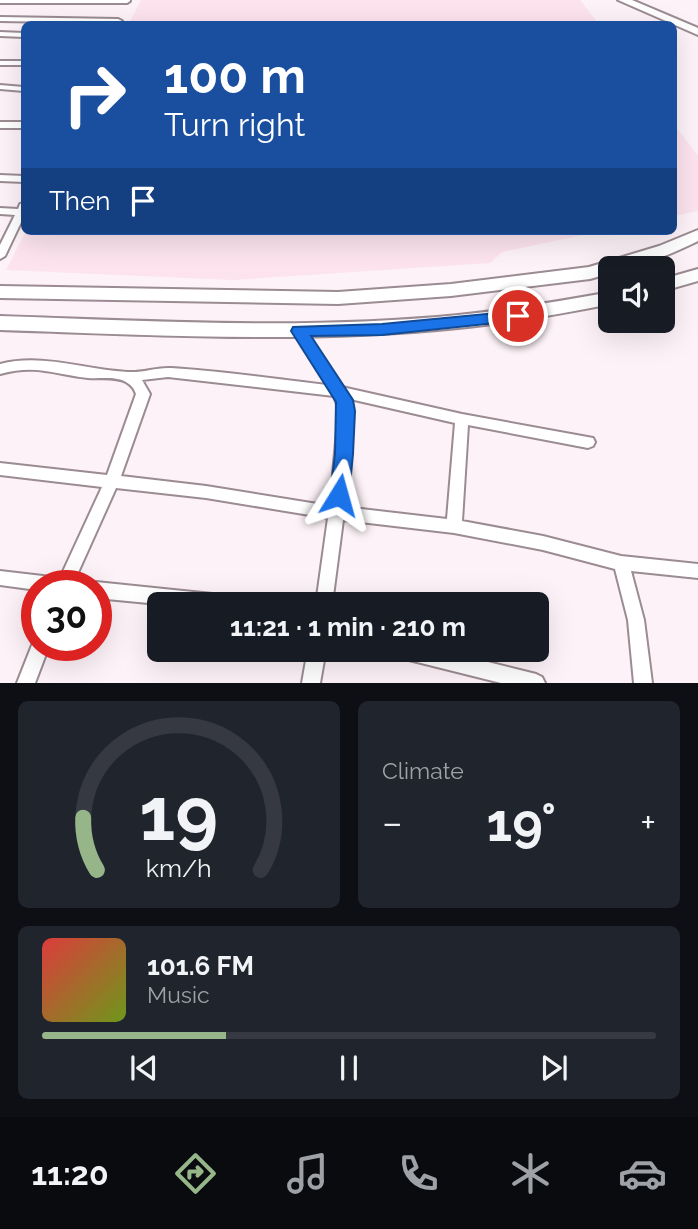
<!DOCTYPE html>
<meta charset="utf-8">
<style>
:root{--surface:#171b24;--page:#20242c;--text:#f1f3f6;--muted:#9ea1a6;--line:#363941;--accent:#96b68a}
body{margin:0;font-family:Raleway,sans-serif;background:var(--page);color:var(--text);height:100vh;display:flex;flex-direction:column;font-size:26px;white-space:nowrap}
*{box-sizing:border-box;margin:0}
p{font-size:23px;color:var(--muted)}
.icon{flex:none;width:38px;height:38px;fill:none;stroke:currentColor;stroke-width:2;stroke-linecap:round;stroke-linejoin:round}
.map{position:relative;height:683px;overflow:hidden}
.side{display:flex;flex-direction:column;gap:18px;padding:18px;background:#0d0f14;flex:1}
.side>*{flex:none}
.hud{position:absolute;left:21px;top:21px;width:656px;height:214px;border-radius:10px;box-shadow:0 7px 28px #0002;background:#1a4fa0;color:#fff;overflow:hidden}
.controls{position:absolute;left:598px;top:256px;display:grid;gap:14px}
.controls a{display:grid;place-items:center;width:77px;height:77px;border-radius:10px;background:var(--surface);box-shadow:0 7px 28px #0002;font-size:35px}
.speed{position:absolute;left:21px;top:570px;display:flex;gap:14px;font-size:35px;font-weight:700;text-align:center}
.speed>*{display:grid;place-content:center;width:91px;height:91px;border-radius:50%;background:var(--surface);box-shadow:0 7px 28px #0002;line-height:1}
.speed .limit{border:10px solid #d22;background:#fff;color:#111}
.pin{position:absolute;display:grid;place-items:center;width:60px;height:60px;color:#fff;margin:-30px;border:4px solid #fff;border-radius:50%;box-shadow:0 2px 7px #0007}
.me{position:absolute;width:77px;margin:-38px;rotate:8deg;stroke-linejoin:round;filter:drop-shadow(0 0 5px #0008)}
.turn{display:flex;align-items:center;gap:24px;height:147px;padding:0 28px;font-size:32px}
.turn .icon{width:91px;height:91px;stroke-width:2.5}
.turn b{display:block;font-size:49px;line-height:60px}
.then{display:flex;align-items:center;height:66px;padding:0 28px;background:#0003;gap:14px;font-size:26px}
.big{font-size:52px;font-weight:700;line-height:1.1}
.side .widget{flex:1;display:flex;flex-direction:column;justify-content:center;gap:10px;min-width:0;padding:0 24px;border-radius:10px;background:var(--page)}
.side .dial{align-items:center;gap:0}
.dial svg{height:182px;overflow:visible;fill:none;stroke:var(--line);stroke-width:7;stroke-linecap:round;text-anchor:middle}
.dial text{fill:var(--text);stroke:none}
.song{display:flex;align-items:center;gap:21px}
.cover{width:84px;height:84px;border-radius:10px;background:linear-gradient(135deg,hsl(0 70% 55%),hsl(80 70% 35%))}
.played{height:7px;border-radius:4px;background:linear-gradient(90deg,var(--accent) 30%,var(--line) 30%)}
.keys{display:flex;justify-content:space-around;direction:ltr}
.heat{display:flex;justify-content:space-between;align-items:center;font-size:38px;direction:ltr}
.side .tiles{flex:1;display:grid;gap:18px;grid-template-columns:1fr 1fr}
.widget:last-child{grid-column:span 2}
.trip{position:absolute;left:147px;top:592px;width:402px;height:70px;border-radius:10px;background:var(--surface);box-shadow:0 7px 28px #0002;font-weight:700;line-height:70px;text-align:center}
.menu{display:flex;height:112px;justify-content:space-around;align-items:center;background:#090b0e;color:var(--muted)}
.menu .icon{width:49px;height:49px}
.menu .selected{color:var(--accent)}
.menu b{font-size:32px;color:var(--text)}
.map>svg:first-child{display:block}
.built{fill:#fce3ee}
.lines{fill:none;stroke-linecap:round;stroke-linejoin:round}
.minor-casing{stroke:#9b8b92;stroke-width:4}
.primary-casing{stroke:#9b8b92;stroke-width:4}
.minor{fill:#fff;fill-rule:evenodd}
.primary{fill:#fff;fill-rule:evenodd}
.route{fill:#1a73e8;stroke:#114b97;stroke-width:2}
</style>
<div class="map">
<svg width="698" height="683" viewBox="0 0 698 683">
<rect width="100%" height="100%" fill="#fdf2f7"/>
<!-- built -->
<g class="built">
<path d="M 141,0 L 580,0 L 599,24 L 129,24 Z"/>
<path d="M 674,124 L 698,156 L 698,211 L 674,216 Z"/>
<path d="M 26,231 L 602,231 L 502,252 L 490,263 L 233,280 L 6,270 Z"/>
</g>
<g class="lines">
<defs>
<g id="minor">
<path d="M 0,0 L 130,0 L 130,1 L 127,3 L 0,3 Z"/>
<path d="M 0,17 L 118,19 L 122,21 L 118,23 L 0,21 Z"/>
<path d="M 0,32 L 24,33 L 24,37 L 0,36 Z"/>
<rect x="0" y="61" width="24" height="4"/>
<path d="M 0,85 L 24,87 L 24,91 L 0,89 Z"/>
<rect x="0" y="122" width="24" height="6"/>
<path d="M 0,175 L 24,176 L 24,182 L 0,181 Z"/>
<path d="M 24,203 L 24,216 L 5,256 L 0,259 L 0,245 L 15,215 L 0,214 L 0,208 L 18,209 L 20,204 Z"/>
<path d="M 299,327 L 303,328 L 342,387 L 462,414 L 593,438 L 595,442 L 593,446 L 588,448 L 468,425 L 462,521 L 543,536 L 621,556 L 698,564 L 698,578 L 631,571 L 644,620 L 652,683 L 634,683 L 628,620 L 615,569 L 543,550 L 454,533 L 343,520 L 332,604 L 316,604 L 328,518 L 206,498 L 116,488 L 72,586 L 37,586 L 37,590 L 0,585 L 0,571 L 60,578 L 102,487 L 0,475 L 0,463 L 107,475 L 136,394 C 134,388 131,385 126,382 C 115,376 100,379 88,378 C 53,374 36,364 0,374 L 0,364 C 43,353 85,370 128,372 C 143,373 157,367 171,368 C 223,371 275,379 327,385 L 293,331 ZM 168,377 L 334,396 L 339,410 L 330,506 L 206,486 L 121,476 L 150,394 L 142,380 ZM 350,399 L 455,423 L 447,519 L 344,507 L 353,410 Z"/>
<path d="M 96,582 L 232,596 L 238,598 L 240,604 L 159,604 L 96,598 L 96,586 L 90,586 Z"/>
<path d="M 37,639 L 37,646 L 49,646 L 35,683 L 17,683 L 34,640 Z"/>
<path d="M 308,649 L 326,649 L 320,683 L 302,683 Z"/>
<path d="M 393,649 L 436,649 L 536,674 L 542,677 L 545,683 L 501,683 L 401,658 L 395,655 Z"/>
</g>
<g id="primary">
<path d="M 618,0 L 632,0 L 698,28 L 698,35 Z"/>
<path d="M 698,230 L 698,241 C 671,254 641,268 611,268 L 611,273 L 590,279 L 451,296 L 338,304 L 0,298 L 0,286 L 338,292 L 451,284 L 589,267 L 659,246 Z"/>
<path d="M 698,269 L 698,281 L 663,291 L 663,279 Z"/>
<path d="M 611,292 L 611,304 C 560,314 510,323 458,328 C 306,344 152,335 0,330 L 0,316 C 152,321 306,330 458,315 C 509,310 560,301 611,292 Z"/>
</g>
</defs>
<!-- minor casing -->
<use href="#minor" class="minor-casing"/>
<!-- primary casing -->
<use href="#primary" class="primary-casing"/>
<!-- minor -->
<use href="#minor" class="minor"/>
<!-- primary -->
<use href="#primary" class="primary"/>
</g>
<!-- route -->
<path class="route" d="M 518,311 L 523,312 L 526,316 L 523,320 L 382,335 L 311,336 L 353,400 L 355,411 L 353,454 L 349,495 L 346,500 L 339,503 L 332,500 L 330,495 L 335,454 L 336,402 L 291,331 L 293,327 L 382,324 Z"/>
</svg>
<div class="controls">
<a><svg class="icon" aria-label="sound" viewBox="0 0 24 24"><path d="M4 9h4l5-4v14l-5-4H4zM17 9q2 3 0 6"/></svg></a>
</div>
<div class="speed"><div class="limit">30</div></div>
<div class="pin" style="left:518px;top:316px;background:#d93025"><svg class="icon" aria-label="arrive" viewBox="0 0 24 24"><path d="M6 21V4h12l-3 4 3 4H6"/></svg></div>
<svg class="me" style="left:339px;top:495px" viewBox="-20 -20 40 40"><path d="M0-17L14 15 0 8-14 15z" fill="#1a73e8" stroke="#fff" stroke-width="4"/></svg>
<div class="trip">11:21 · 1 min · 210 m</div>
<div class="hud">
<div class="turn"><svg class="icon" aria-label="right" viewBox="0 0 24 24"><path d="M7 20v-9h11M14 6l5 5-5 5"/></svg><div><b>100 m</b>Turn right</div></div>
<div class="then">Then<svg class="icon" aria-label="arrive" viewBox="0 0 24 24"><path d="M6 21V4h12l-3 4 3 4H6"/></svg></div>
</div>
</div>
<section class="side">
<div class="tiles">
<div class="widget dial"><svg viewBox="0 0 100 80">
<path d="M14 69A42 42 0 1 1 86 69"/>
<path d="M14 69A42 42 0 0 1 8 46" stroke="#96b68a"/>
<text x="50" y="56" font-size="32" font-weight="700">19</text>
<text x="50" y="72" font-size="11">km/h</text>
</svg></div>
<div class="widget"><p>Climate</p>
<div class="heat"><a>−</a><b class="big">19°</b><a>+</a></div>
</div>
<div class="widget">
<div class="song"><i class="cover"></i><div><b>101.6 FM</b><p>Music</p></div></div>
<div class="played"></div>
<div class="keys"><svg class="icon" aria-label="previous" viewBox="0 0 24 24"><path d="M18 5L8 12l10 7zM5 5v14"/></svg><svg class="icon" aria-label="pause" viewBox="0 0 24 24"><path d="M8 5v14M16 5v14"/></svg><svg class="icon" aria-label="next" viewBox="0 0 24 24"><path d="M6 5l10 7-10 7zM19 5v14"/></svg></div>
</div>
</div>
</section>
<nav class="menu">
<b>11:20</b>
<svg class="icon selected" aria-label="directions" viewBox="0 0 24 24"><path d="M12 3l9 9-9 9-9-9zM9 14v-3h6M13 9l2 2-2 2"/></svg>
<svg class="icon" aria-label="music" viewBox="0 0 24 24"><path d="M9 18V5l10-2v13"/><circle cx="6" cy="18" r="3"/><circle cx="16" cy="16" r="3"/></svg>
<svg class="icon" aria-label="phone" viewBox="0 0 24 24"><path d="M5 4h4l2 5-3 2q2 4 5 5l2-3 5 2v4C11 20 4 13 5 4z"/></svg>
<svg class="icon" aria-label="climate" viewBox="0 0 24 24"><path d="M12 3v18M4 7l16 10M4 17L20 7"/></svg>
<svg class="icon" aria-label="car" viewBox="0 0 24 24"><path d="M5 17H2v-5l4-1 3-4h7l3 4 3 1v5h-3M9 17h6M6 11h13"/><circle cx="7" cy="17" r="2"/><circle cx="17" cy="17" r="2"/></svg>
</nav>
